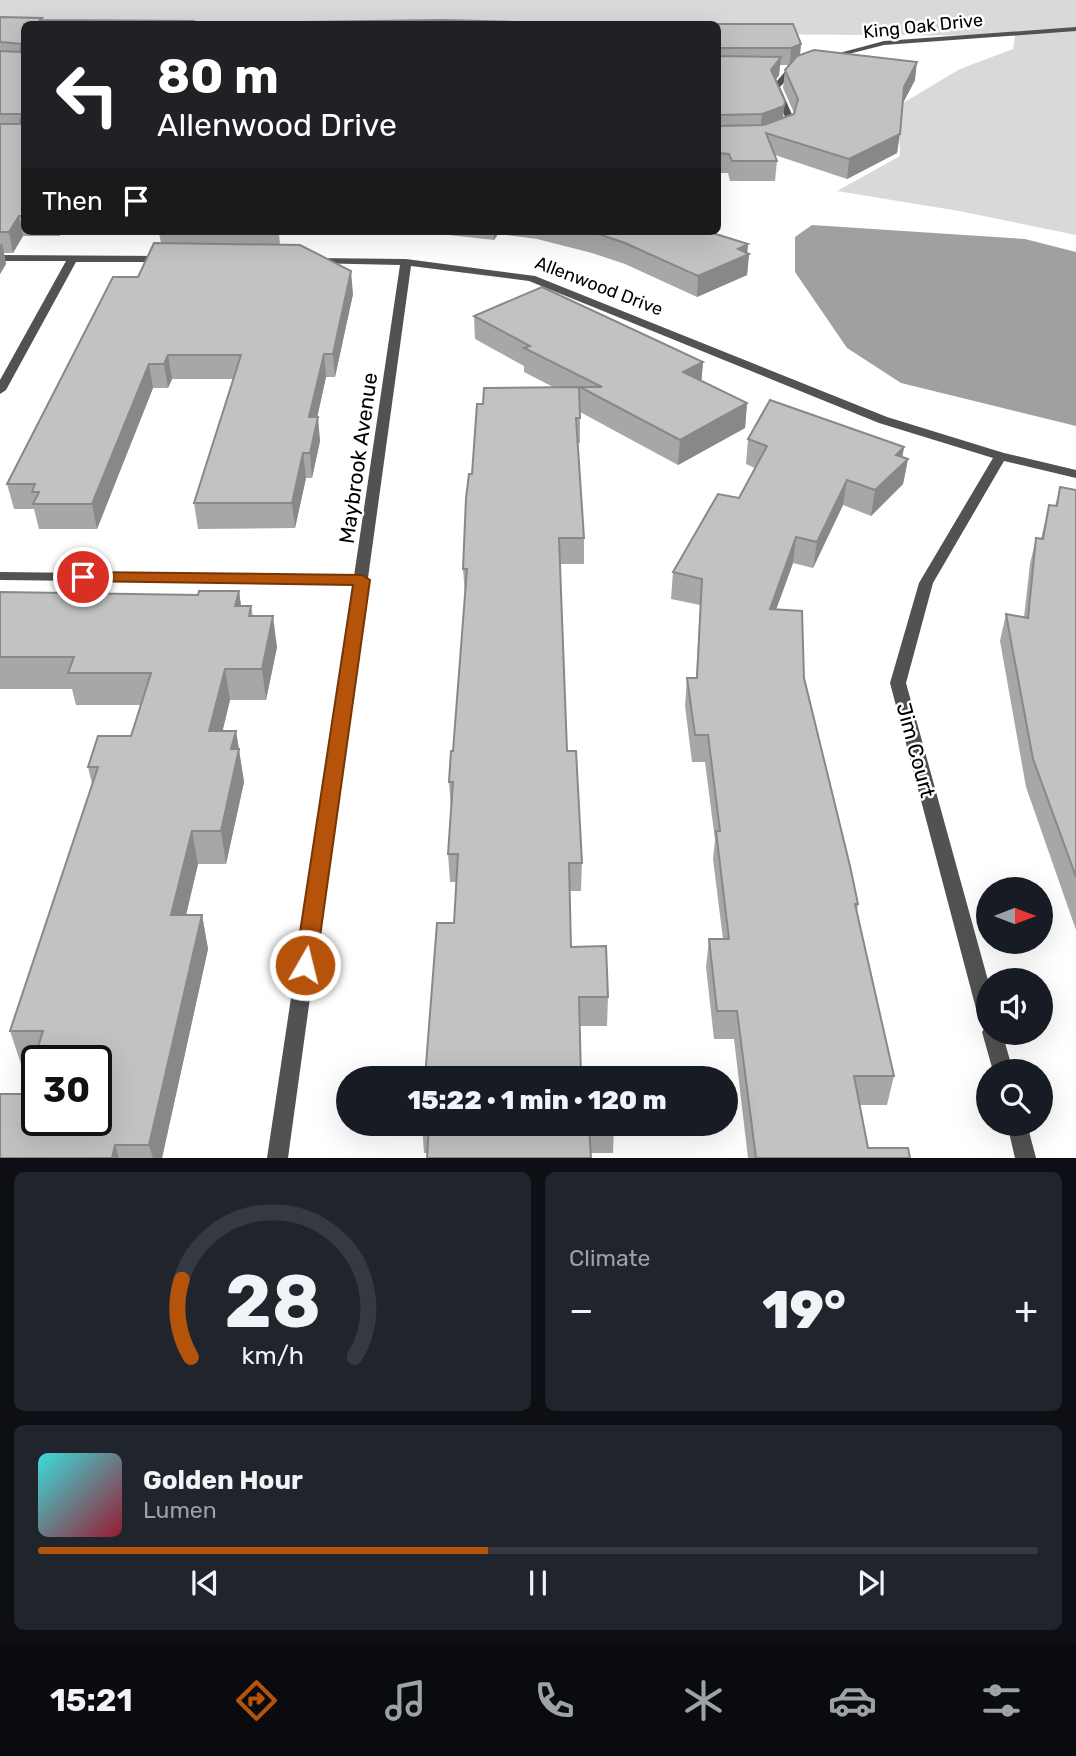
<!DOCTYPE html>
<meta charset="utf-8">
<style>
:root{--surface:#171b24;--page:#20242c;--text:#f1f3f6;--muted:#9ea1a6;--line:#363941;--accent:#b45309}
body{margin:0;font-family:Rubik,sans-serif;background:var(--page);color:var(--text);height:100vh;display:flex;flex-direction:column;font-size:26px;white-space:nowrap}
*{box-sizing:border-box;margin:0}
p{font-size:23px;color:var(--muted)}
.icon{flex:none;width:38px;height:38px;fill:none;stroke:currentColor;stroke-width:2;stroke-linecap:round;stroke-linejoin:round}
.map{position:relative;height:1158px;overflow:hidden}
.details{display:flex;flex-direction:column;gap:14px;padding:14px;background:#0d0f14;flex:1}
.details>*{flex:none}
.banner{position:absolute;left:21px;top:21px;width:700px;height:214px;border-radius:10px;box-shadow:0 7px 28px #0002;background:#202124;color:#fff;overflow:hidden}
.needle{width:46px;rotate:90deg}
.controls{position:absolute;left:976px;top:877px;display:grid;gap:14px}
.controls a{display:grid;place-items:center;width:77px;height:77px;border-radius:50%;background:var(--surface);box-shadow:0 7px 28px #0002;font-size:35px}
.speed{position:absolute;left:21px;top:1045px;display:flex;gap:14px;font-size:35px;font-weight:700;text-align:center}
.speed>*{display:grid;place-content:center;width:91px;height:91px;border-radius:50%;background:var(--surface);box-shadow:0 7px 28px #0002;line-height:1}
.speed .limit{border:4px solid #111;border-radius:10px;background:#fff;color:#111}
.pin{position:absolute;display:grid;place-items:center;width:60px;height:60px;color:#fff;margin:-30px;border:4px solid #fff;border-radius:50%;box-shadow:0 2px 7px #0007}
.me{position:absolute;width:77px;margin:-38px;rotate:8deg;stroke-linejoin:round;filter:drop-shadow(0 0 5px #0008)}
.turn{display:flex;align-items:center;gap:24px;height:147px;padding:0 21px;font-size:32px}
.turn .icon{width:91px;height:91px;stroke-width:2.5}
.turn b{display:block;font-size:49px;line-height:60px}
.then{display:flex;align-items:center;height:66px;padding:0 21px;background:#0003;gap:14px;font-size:26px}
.big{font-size:52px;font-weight:800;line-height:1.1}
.details .widget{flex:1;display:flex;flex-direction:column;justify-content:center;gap:10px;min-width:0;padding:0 24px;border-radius:10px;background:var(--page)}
.details .dial{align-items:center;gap:0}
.dial svg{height:182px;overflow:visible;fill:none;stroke:var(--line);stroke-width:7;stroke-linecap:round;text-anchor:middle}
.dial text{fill:var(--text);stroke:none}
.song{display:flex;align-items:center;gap:21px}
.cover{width:84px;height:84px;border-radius:10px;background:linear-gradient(135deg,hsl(180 70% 55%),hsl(350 70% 35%))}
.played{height:7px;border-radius:4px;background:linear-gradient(90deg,var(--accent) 45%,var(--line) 45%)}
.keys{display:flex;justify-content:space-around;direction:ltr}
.heat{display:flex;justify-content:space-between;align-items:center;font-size:38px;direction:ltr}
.details .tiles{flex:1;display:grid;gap:14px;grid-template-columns:1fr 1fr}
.widget:last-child{grid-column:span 2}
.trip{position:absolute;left:336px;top:1066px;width:402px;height:70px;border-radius:35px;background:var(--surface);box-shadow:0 7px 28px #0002;font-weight:800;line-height:70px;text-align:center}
.dock{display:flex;height:112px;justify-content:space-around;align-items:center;background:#090b0e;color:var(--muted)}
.dock .icon{width:49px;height:49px}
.dock .selected{color:var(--accent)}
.dock b{font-size:32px;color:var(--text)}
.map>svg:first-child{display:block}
.green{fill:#d9d9d9}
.water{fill:#a0a0a0}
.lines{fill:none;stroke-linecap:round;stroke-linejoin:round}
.street{fill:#525252;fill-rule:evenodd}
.wall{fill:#a7a7a7;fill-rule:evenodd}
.shaded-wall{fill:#888}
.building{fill:#c2c2c2;stroke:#888;stroke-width:2;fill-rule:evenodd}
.route{fill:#b45309;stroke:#753606;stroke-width:2}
.labels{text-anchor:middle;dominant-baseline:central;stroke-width:5;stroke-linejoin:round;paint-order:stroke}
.far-street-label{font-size:18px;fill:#000;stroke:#fff}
.street-label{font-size:21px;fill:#000;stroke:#fff}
</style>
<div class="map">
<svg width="1076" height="1158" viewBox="0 0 1076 1158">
<rect width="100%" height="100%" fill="#fff"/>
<!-- green -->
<path class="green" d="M 0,0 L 1076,0 L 1076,235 L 959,211 L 837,191 L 900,156 L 898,106 L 960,69 L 1013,49 L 1015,36 L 718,34 L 718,24 L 24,24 L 0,27 Z"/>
<!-- water -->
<path class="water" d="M 812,225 L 1025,239 L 1076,252 L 1076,426 L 901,383 L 847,348 L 795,272 L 795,237 Z"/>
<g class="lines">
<!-- street -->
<g class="street">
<path d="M 1076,27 L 1076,31 L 884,45 L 821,61 L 817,59 L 884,41 Z"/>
<path d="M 798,65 L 802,67 C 794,73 787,79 780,87 L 794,119 L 791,130 L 783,133 L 779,130 L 784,127 L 786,119 L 772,87 L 788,68 Z"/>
<path d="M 0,255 L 163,256 L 168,259 L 163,262 L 76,262 L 6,390 L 0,394 L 0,380 L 66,261 L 0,261 Z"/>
<path d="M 313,258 L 406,259 L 535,276 L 887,417 L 1004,453 L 1076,470 L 1076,478 L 1004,461 L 933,583 L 906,683 L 989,984 L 989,1032 L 1002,1032 L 1013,1071 L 993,1071 L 982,1032 L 985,1027 L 979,1020 L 890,683 L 919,583 L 993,458 L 879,423 L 529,281 L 411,266 L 368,578 L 369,580 L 367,583 L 288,1158 L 267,1158 L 353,584 L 0,580 L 0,572 L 354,576 L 400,265 L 309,263 L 308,261 Z"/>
<path d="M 1007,1124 L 1027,1124 L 1036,1158 L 1015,1158 Z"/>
</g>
</g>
<!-- wall -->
<g class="wall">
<path d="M 0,17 L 42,18 L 42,20 L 24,24 L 24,231 L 63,231 L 60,236 L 23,236 L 13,253 L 4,253 L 6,264 L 0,274 Z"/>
<path d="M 718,24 L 801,44 L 800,56 L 915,80 L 903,103 L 897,153 L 847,179 L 775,155 L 777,161 L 775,181 L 730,181 L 728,173 L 718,173 ZM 780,65 L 789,65 L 785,70 L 783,88 L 794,113 L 783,117 L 776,80 L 779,75 Z"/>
<path d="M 138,231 L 329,231 L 274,232 L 279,234 L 280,245 L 353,294 L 335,377 L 326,377 L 317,417 L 320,441 L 312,478 L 306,478 L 295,528 L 198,529 L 194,503 L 233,379 L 172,379 L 168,388 L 153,388 L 97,529 L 39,529 L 34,509 L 14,509 L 7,484 L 161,243 L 159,233 L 160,231 Z"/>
<path d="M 413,231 L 706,231 L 748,244 L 747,253 L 749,254 L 747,275 L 697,297 L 625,264 L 592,253 L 537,239 L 498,234 L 494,240 Z"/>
<path d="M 474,316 L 703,362 L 701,381 L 747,403 L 745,428 L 678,465 L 580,412 L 580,443 L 578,443 L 584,538 L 584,564 L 560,564 L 567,751 L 582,863 L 581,891 L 570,891 L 571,947 L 608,997 L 607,1026 L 579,1026 L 454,923 L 456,882 L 450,882 L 448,854 L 451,810 L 449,782 L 453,751 L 465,595 L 463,569 L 472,474 L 483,404 L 555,388 L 524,372 L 524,366 L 475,339 Z"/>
<path d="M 748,439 L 904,447 L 902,457 L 908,459 L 903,484 L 871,516 L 843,505 L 813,568 L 793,563 L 776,609 L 804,678 L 858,904 L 857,911 L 894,1076 L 887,1105 L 860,1105 L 868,1148 L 910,1158 L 748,1158 L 734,1039 L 714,1039 L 706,967 L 709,939 L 723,939 L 713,859 L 715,840 L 705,762 L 692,762 L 685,706 L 687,678 L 696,678 L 700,605 L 671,599 L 673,572 L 739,498 L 755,468 L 746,464 Z"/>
<path d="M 1060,487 L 1076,490 L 1076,930 L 1026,787 L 1000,641 L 1006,614 L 1024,617 L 1030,564 L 1036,538 L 1041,539 L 1049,505 L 1055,506 Z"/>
<path d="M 239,591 L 241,606 L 251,606 L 253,616 L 277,647 L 266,700 L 230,700 L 222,731 L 236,731 L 244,782 L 226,864 L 198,864 L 186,915 L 202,915 L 208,949 L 162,1158 L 0,1158 L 23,1094 L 32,1064 L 21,1064 L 10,1031 L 92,784 L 88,767 L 131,736 L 141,705 L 76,705 L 72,689 L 0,689 L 0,592 L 198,595 Z"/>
<path d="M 422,1124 L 614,1124 L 613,1153 L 424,1153 Z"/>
</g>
<!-- shaded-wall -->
<g class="shaded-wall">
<path d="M 801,44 L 799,61 L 790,65 L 791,48 Z"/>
<path d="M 781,57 L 779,75 L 770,88 L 771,70 Z"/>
<path d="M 917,62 L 915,80 L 902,105 L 904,87 Z"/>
<path d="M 785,101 L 783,119 L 760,132 L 762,114 Z"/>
<path d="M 900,134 L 897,153 L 847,179 L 849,159 Z"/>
<path d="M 19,216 L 23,236 L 13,253 L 9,232 Z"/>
<path d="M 493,231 L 498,231 L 498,234 L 494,240 Z"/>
<path d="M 2,243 L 6,264 L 0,274 L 0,245 Z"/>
<path d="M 748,244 L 747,255 L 749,254 L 747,275 L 697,297 L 698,276 L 738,249 Z"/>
<path d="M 351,271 L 353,294 L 335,377 L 333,354 Z"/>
<path d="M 324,354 L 326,377 L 312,441 L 309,417 Z"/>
<path d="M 168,355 L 172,379 L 168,388 L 164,364 Z"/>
<path d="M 703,362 L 701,386 L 683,372 Z"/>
<path d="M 149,364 L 153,388 L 97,529 L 92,504 Z"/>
<path d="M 747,403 L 745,428 L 678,465 L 680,440 Z"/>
<path d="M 318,417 L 320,441 L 312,478 L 310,453 Z"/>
<path d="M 904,447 L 901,465 L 908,459 L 903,484 L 871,516 L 875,490 L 896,455 Z"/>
<path d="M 303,453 L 306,478 L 295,528 L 292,503 Z"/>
<path d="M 847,480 L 843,505 L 813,568 L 817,542 Z"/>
<path d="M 796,537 L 793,563 L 767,635 L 770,609 Z"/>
<path d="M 239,591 L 243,622 L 235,606 Z"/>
<path d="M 273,616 L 277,647 L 266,700 L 262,669 Z"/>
<path d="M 225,669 L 230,700 L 215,763 L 209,731 Z"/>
<path d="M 236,731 L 244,782 L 226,864 L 221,831 L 231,749 Z"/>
<path d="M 192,831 L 198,864 L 178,949 L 171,915 Z"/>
<path d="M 202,915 L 208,949 L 162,1158 L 153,1158 L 149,1145 Z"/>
<path d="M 115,1145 L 119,1158 L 112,1158 Z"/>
</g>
<!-- building -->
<g class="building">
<path d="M 0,17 L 42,18 L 40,20 L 194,21 L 193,24 L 243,24 L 24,24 L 24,216 L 19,216 L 9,232 L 0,232 L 0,124 L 20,124 L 22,114 L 0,114 L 0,51 L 20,52 L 22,44 L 0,42 Z"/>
<path d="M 443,20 L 590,24 L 793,24 L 801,44 L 791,48 L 718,48 L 718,24 L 301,24 L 302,22 Z"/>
<path d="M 718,48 L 719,56 L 781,57 L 771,70 L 785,101 L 784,106 L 762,114 L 719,115 L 718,121 Z"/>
<path d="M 814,50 L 917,62 L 904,87 L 900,134 L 849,159 L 766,133 L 777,161 L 732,161 L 729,154 L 718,153 L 718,124 L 719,126 L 764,125 L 794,114 L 798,99 L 785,70 L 797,56 Z"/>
<path d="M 160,231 L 273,231 L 279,234 L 159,233 Z"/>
<path d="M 590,231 L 706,231 L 748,244 L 738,249 L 749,254 L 698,276 L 625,243 Z"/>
<path d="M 154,243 L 300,245 L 351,271 L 333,354 L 324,354 L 309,417 L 318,417 L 310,453 L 303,453 L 292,503 L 194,503 L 241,355 L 168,355 L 164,364 L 149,364 L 92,504 L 33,504 L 39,492 L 32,492 L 35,484 L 7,484 L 113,277 L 138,277 Z"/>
<path d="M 542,287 L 703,362 L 683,372 L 747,403 L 680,440 L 580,387 L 602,387 L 524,348 L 530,346 L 474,316 Z"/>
<path d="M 579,387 L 580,418 L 576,418 L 584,538 L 559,538 L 567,751 L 576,751 L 582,863 L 569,863 L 571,947 L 606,946 L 608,997 L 579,997 L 581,1078 L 425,1078 L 437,923 L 454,923 L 458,854 L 448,854 L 453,782 L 449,782 L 451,751 L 453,751 L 467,569 L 463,569 L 466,498 L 469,474 L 472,474 L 477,404 L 483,404 L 484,388 Z"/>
<path d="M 770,400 L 904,447 L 896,455 L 908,459 L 875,490 L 847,480 L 817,542 L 796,537 L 770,609 L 802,611 L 804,678 L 850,866 L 858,904 L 855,904 L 894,1076 L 854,1076 L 868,1148 L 908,1148 L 910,1158 L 756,1158 L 737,1011 L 717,1011 L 709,939 L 729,939 L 716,831 L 720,831 L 708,735 L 695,735 L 687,678 L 697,678 L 702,579 L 673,572 L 718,494 L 739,498 L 767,446 L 748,439 Z"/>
<path d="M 1060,487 L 1076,490 L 1076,877 L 1033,759 L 1006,614 L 1028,618 L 1036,538 L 1043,539 L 1049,505 L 1057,506 Z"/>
<path d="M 199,591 L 239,591 L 235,606 L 251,606 L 249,616 L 273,616 L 262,669 L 225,669 L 209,731 L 236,731 L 231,749 L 239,749 L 221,831 L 192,831 L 171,915 L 202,915 L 149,1145 L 115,1145 L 112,1158 L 0,1158 L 0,1094 L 23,1094 L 43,1031 L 10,1031 L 98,767 L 88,767 L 98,736 L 131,736 L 151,673 L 68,673 L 74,657 L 0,657 L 0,592 L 198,595 ZM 37,1060 L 96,1060 L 96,1120 L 37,1120 Z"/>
<path d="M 422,1124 L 614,1124 L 614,1125 L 589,1125 L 591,1158 L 427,1158 L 429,1125 L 422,1125 Z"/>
</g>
<!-- route -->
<path class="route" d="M 83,572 L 362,575 L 370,580 L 316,965 L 313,971 L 305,973 L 298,971 L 295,965 L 353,585 L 78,581 L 76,577 Z"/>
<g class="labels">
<!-- far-street labels -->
<g class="far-street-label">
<text transform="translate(923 26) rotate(-6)">King Oak Drive</text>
<text transform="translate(599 286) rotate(21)">Allenwood Drive</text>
</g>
<!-- street labels -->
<g class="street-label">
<text transform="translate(358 458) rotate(-82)">Maybrook Avenue</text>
<text transform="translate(916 750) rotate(75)">Jim Court</text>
</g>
</g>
</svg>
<div class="controls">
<a><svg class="needle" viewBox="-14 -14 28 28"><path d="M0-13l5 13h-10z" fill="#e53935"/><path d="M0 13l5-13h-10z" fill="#9ea1a6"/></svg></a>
<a><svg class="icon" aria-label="sound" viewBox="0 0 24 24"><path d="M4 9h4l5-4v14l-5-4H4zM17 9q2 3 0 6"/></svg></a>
<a><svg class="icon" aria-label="search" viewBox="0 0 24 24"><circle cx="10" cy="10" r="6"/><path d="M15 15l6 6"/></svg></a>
</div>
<div class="speed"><div class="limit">30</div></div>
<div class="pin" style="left:83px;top:577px;background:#d93025"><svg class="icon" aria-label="arrive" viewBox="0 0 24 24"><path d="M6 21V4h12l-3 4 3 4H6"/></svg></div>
<svg class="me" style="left:305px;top:965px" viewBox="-20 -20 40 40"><circle r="17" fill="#b45309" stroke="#fff" stroke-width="3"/><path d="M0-11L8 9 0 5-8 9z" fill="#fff"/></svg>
<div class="trip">15:22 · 1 min · 120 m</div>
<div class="banner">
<div class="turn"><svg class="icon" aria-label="left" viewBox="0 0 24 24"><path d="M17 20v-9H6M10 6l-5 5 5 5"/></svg><div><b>80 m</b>Allenwood Drive</div></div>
<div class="then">Then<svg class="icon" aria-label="arrive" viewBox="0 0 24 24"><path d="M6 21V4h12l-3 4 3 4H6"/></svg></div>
</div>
</div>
<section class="details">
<div class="tiles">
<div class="widget dial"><svg viewBox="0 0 100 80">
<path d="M14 69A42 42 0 1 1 86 69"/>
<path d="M14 69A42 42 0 0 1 10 35" stroke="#b45309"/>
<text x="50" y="56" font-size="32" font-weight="700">28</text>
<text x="50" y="72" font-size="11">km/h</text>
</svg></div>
<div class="widget"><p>Climate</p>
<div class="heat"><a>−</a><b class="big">19°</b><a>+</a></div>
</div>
<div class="widget">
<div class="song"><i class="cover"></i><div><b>Golden Hour</b><p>Lumen</p></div></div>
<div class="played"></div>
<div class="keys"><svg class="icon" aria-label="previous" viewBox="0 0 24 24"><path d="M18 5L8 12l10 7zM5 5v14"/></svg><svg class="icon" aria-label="pause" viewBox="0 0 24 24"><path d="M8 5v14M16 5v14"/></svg><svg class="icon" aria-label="next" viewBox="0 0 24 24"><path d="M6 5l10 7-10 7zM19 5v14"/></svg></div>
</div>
</div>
</section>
<nav class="dock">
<b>15:21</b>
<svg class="icon selected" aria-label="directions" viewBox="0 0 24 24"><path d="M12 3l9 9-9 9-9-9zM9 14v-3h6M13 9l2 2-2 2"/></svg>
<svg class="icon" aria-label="music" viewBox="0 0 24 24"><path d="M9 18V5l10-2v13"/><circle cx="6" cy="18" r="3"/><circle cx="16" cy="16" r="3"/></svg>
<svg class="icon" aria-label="phone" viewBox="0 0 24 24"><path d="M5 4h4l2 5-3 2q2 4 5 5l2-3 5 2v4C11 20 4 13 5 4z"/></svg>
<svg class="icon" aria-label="climate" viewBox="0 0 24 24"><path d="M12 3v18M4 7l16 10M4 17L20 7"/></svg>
<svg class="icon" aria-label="car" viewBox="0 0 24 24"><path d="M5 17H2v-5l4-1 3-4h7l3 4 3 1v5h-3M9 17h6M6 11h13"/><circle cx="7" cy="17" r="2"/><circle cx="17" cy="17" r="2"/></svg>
<svg class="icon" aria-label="filters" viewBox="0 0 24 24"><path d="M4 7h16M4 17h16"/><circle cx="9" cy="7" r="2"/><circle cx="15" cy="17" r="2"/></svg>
</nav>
